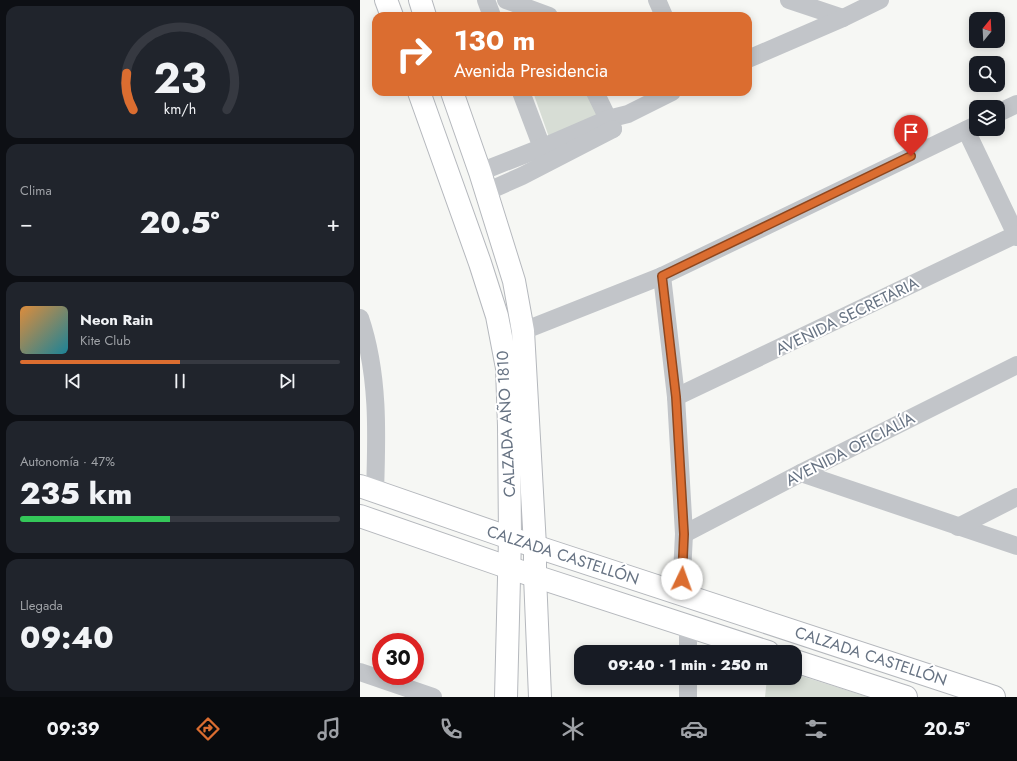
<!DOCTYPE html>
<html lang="es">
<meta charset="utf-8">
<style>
:root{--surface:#171b24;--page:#20242c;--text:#f1f3f6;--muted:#9ea1a6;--line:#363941;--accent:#db6d30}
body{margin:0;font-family:Jost,sans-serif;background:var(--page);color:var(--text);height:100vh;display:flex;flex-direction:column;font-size:15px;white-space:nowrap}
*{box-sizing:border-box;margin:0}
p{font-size:13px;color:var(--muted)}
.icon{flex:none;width:22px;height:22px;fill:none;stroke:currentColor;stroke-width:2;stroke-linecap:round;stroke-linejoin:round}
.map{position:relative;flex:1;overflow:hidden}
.details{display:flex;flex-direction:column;gap:6px;padding:6px;background:#0d0f14;width:360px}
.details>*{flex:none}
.hud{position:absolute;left:12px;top:12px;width:380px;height:84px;border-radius:12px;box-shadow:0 2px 10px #0003;background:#db6d30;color:#fff;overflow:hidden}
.needle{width:26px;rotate:18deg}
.buttons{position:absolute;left:609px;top:12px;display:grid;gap:8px}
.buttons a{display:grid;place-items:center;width:36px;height:36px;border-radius:8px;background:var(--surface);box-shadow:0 2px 10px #0003;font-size:20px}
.speed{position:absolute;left:12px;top:633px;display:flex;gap:8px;font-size:20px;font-weight:700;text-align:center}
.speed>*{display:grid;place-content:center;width:52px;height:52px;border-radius:50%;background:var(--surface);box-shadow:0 2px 10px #0003;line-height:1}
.speed .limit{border:6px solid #d22;background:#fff;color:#111}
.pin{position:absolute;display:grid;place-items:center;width:34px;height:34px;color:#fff;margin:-41px -17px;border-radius:50% 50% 50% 0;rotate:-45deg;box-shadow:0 0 4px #0007}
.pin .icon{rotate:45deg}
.me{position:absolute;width:44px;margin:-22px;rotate:3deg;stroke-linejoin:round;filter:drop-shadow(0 0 3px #0008)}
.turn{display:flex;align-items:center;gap:14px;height:84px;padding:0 16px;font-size:18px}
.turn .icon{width:52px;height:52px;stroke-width:2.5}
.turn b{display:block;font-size:28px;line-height:34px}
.big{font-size:30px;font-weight:800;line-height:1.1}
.details .tile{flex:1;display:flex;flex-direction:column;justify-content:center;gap:6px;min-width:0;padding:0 14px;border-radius:12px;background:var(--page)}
.details .dial{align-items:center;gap:0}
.dial svg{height:104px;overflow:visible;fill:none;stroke:var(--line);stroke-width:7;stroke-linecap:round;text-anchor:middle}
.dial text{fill:var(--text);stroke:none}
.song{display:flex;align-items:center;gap:12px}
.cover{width:48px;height:48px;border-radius:6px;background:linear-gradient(135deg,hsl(30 70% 55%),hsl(190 70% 35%))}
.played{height:4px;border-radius:2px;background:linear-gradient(90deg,var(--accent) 50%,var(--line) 50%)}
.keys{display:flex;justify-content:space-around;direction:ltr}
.heat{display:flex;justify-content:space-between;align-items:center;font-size:22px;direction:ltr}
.charge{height:6px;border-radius:3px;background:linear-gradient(90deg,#34c759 47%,var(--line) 0)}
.trip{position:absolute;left:214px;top:645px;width:228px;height:40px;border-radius:12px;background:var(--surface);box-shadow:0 2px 10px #0003;font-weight:800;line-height:40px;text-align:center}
.tab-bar{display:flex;height:64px;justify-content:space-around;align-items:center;background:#090b0e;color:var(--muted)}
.tab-bar .icon{width:28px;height:28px}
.tab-bar .active{color:var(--accent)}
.tab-bar b{font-size:18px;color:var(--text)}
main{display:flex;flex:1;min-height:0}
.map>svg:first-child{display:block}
.green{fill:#d7ddd5}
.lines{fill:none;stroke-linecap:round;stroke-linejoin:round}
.secondary-casing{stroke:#b5b8bd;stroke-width:24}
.street{stroke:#c2c5c9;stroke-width:18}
.secondary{stroke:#fff;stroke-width:22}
.route-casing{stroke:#8e471f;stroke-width:10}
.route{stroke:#db6d30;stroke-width:7}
.labels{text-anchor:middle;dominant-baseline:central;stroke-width:4;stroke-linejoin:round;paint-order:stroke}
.street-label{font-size:16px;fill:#677383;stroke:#fff}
</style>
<main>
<section class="details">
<div class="tile dial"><svg viewBox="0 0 100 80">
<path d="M14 69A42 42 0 1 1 86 69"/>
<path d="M14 69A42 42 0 0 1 9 41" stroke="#db6d30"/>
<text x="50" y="56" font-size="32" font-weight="700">23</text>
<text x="50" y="72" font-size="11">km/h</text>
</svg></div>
<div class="tile"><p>Clima</p>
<div class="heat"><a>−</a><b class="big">20.5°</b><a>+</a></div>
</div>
<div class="tile">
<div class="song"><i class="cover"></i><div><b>Neon Rain</b><p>Kite Club</p></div></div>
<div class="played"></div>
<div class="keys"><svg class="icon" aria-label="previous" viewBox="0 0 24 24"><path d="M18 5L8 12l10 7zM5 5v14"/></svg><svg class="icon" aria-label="pause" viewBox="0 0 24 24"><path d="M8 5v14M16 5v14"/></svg><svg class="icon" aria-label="next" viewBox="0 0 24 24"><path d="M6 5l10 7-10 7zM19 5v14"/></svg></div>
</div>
<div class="tile"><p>Autonomía · 47%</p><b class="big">235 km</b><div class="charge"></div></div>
<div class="tile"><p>Llegada</p><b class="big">09:40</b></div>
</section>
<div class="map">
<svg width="657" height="697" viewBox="0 0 657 697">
<rect width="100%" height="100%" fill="#f6f7f4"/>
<!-- green -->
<g class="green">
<path d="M 173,92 L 226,92 L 236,111 L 237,120 L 190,140 Z"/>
<path d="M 435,674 L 508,697 L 405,697 L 407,678 L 435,678 Z"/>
</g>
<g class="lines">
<defs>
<g id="secondary">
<path d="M 26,0 L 32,16"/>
<path d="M 60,0 L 65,16"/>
<path d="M 59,92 L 120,263 L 137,316 L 147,368 L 149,426 L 150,538 L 146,697"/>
<path d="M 92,92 L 120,172 L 154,281 L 163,331 L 175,546 L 175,576 L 180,697"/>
<path d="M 0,486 L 150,538 L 634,697"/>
<path d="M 0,516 L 150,568 L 408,652"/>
<path d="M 435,661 L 546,697"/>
</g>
</defs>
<!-- secondary casing -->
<use href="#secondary" class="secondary-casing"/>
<!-- street -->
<g class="street">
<path d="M 126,0 L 132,16"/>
<path d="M 146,0 L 189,16"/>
<path d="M 297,0 L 304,16"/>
<path d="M 429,0 L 483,18"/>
<path d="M 388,59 L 483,18 L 520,0"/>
<path d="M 161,92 L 186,158"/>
<path d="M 235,92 L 253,129"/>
<path d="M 638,113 L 657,104"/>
<path d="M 606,130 L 657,237"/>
<path d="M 120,172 L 181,148 L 248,119 L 268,114 L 312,92"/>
<path d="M 126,192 L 162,176 L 253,129"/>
<path d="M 302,276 L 316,397 L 324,534 L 321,594"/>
<path d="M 0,318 C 19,374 17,434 15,492"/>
<path d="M 150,334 L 163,331 L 302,276 L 616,125"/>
<path d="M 316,397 L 657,234"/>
<path d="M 441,473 L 657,546"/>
<path d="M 598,527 L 657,497"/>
<path d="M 324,534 L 441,473 L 657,365"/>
<path d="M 328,652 L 328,626"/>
<path d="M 0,672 L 73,697"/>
<path d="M 328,697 L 328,678"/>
</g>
<!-- secondary -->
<use href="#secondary" class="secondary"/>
</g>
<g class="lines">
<defs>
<path id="route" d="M 322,579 L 324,534 L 316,397 L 302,276 L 551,156"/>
</defs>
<!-- route casing -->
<use href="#route" class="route-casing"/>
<!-- route -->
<use href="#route" class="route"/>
</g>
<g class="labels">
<!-- street labels -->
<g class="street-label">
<text transform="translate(487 316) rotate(-26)">AVENIDA SECRETARIA</text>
<text transform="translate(146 424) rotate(-93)">CALZADA AÑO 1810</text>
<text transform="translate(490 449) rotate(-27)">AVENIDA OFICIALÍA</text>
<text transform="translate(203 555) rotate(18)">CALZADA CASTELLÓN</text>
<text transform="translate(511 656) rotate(18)">CALZADA CASTELLÓN</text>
</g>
</g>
</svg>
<div class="buttons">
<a><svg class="needle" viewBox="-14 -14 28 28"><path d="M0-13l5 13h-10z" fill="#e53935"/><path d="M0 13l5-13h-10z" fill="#9ea1a6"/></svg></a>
<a><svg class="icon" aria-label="search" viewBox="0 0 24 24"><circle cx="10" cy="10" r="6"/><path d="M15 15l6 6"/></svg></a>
<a><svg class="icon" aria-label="layers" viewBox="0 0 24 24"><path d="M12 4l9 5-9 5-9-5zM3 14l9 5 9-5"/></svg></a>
</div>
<div class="speed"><div class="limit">30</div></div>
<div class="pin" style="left:551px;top:156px;background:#d93025"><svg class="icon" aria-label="arrive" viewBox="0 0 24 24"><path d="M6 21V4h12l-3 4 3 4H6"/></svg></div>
<svg class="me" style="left:322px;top:579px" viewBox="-20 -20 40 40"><circle r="19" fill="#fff"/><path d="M0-13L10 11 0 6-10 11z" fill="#db6d30"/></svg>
<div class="trip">09:40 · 1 min · 250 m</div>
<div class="hud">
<div class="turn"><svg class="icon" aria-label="right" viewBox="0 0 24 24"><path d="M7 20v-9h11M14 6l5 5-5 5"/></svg><div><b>130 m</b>Avenida Presidencia</div></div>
</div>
</div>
</main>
<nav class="tab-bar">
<b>09:39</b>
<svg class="icon active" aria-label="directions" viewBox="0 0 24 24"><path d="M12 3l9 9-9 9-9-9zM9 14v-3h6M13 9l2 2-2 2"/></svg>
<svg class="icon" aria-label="music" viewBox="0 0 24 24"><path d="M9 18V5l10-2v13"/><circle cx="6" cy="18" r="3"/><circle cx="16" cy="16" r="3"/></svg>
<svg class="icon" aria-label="phone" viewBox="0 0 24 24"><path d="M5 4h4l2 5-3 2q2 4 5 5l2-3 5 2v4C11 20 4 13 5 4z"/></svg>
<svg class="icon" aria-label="climate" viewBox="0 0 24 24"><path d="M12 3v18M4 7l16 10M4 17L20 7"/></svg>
<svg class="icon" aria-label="car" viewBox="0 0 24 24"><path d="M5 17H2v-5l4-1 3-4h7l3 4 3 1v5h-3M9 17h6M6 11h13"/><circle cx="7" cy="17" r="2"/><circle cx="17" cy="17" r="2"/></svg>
<svg class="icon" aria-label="filters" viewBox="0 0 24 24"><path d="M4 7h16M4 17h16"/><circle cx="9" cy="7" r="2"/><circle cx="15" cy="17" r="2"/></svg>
<b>20.5°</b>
</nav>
